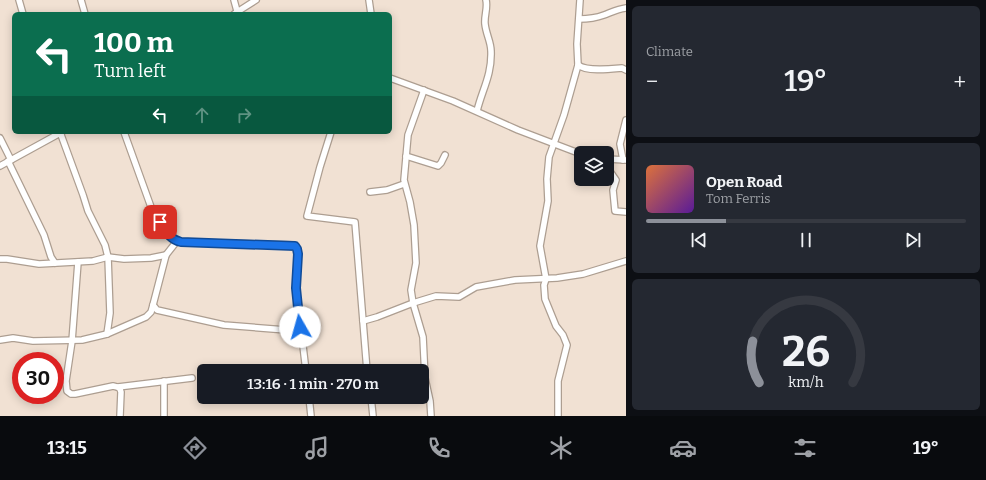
<!DOCTYPE html>
<meta charset="utf-8">
<style>
:root{--surface:#171b24;--page:#242831;--text:#f1f3f6;--muted:#9ea1a6;--line:#363941;--accent:#8c9099}
body{margin:0;font-family:Bitter,serif;background:var(--page);color:var(--text);height:100vh;display:flex;flex-direction:column;font-size:15px;white-space:nowrap}
*{box-sizing:border-box;margin:0}
p{font-size:13px;color:var(--muted)}
.icon{flex:none;width:22px;height:22px;fill:none;stroke:currentColor;stroke-width:2;stroke-linecap:round;stroke-linejoin:round}
.map{position:relative;flex:1;overflow:hidden}
.sheet{display:flex;flex-direction:column;gap:6px;padding:6px;background:#0d0f14;width:360px}
.sheet>*{flex:none}
.hud{position:absolute;left:12px;top:12px;width:380px;height:122px;border-radius:6px;box-shadow:0 2px 10px #0003;background:#0b6e4f;color:#fff;overflow:hidden}
.fabs{position:absolute;left:574px;top:146px;display:grid;gap:8px}
.fabs a{display:grid;place-items:center;width:40px;height:40px;border-radius:6px;background:var(--surface);box-shadow:0 2px 10px #0003;font-size:20px}
.speed{position:absolute;left:12px;top:352px;display:flex;gap:8px;font-size:20px;font-weight:700;text-align:center}
.speed>*{display:grid;place-content:center;width:52px;height:52px;border-radius:50%;background:var(--surface);box-shadow:0 2px 10px #0003;line-height:1}
.speed .limit{border:6px solid #d22;background:#fff;color:#111}
.pin{position:absolute;display:grid;place-items:center;width:34px;height:34px;color:#fff;margin:-17px;border-radius:8px;box-shadow:0 2px 6px #0006}
.me{position:absolute;width:44px;margin:-22px;rotate:353deg;stroke-linejoin:round;filter:drop-shadow(0 0 3px #0008)}
.turn{display:flex;align-items:center;gap:14px;height:84px;padding:0 16px;font-size:18px}
.turn .icon{width:52px;height:52px;stroke-width:2.5}
.turn b{display:block;font-size:28px;line-height:34px}
.lanes{display:flex;align-items:center;height:38px;padding:0 16px;background:#0003;justify-content:center;gap:20px;direction:ltr}
.lanes .off{opacity:.35}
.big{font-size:30px;font-weight:600;line-height:1.1}
.sheet .card{flex:1;display:flex;flex-direction:column;justify-content:center;gap:6px;min-width:0;padding:0 14px;border-radius:6px;background:var(--page)}
.sheet .dial{align-items:center;gap:0}
.dial svg{height:104px;overflow:visible;fill:none;stroke:var(--line);stroke-width:7;stroke-linecap:round;text-anchor:middle}
.dial text{fill:var(--text);stroke:none}
.song{display:flex;align-items:center;gap:12px}
.cover{width:48px;height:48px;border-radius:6px;background:linear-gradient(135deg,hsl(20 70% 55%),hsl(270 70% 35%))}
.played{height:4px;border-radius:2px;background:linear-gradient(90deg,var(--accent) 25%,var(--line) 25%)}
.keys{display:flex;justify-content:space-around;direction:ltr}
.heat{display:flex;justify-content:space-between;align-items:center;font-size:22px;direction:ltr}
.trip{position:absolute;left:197px;top:364px;width:232px;height:40px;border-radius:6px;background:var(--surface);box-shadow:0 2px 10px #0003;font-weight:600;line-height:40px;text-align:center}
.tabs{display:flex;height:64px;justify-content:space-around;align-items:center;background:#090b0e;color:var(--muted)}
.tabs .icon{width:28px;height:28px}
.tabs .on{color:var(--accent)}
.tabs b{font-size:18px;color:var(--text)}
main{display:flex;flex:1;min-height:0}
.map>svg:first-child{display:block}
.lines{fill:none;stroke-linecap:round;stroke-linejoin:round}
.minor-casing{stroke:#ad9e91;stroke-width:8}
.minor{stroke:#fff;stroke-width:5.5}
.route-casing{stroke:#114b97;stroke-width:10}
.route{stroke:#1a73e8;stroke-width:7}
</style>
<main>
<div class="map">
<svg width="626" height="416" viewBox="0 0 626 416">
<rect width="100%" height="100%" fill="#f1e1d3"/>
<g class="lines">
<defs>
<g id="minor">
<path d="M 19,0 L 23,14"/>
<path d="M 81,0 L 85,14"/>
<path d="M 234,0 L 237,11"/>
<path d="M 369,0 L 371,14"/>
<path d="M 580,0 L 577,44 L 578,65 C 587,72 611,69 622,68 L 626,70"/>
<path d="M 234,14 L 256,0"/>
<path d="M 579,19 C 588,19 596,18 604,15 C 612,12 618,9 626,8"/>
<path d="M 390,78 L 453,101 L 518,130 L 581,154"/>
<path d="M 424,90 L 408,135 L 404,180 L 410,202 L 414,225 L 416,263 L 411,290 L 413,303 L 423,337 L 425,378 L 430,401 L 431,416"/>
<path d="M 477,111 C 482,90 492,75 491,51 C 491,42 486,34 485,24 C 484,16 488,8 486,0"/>
<path d="M 60,132 L 83,195 L 88,211 L 105,245 L 108,257 L 110,313 L 107,334"/>
<path d="M 124,132 L 151,207 L 169,236 L 181,242 L 292,245 C 297,247 297,249 298,254 L 296,288 L 306,371"/>
<path d="M 331,132 L 320,167 L 307,216 L 355,222 L 367,371"/>
<path d="M 0,138 L 11,160"/>
<path d="M 406,156 L 438,166 L 441,163 L 445,155"/>
<path d="M 607,159 L 626,160"/>
<path d="M 623,160 L 620,144 L 626,120"/>
<path d="M 8,161 L 44,235 L 51,257 L 55,263"/>
<path d="M 0,166 L 62,132"/>
<path d="M 607,167 L 616,180 L 613,190 L 615,211 L 626,212"/>
<path d="M 370,192 L 387,190 L 404,184"/>
<path d="M 0,259 L 7,259 L 39,264 L 93,261 L 108,257 L 124,259 L 151,258 L 166,255"/>
<path d="M 78,262 L 72,341 L 66,381 L 67,391 L 71,394 L 75,394 L 113,386 C 118,387 120,387 121,392 L 120,416"/>
<path d="M 153,305 L 157,310 L 224,325 L 286,330 L 301,336"/>
<path d="M 363,321 L 377,317 L 413,303 L 436,296 L 459,297 L 476,287 L 515,280 L 557,278 L 583,274 L 626,261"/>
<path d="M 0,340 L 13,338 L 33,341 L 82,340 L 107,334 L 146,317 L 151,312 L 153,305 L 166,255 L 177,241"/>
<path d="M 164,381 L 164,416"/>
<path d="M 118,387 L 192,378"/>
<path d="M 309,397 L 311,416"/>
<path d="M 371,397 L 373,416"/>
<path d="M 558,416 L 558,381 L 567,345 L 563,335 L 556,326 L 545,299 L 544,285 L 546,279 L 540,246 L 548,201 L 547,179 L 549,157 L 564,115 L 578,65"/>
</g>
</defs>
<!-- minor casing -->
<use href="#minor" class="minor-casing"/>
<!-- minor -->
<use href="#minor" class="minor"/>
</g>
<g class="lines">
<defs>
<path id="route" d="M 160,222 C 166,231 169,239 181,242 L 295,246 L 297,249 L 298,254 L 296,288 L 300,327"/>
</defs>
<!-- route casing -->
<use href="#route" class="route-casing"/>
<!-- route -->
<use href="#route" class="route"/>
</g>
</svg>
<div class="fabs">
<a><svg class="icon" aria-label="layers" viewBox="0 0 24 24"><path d="M12 4l9 5-9 5-9-5zM3 14l9 5 9-5"/></svg></a>
</div>
<div class="speed"><div class="limit">30</div></div>
<div class="pin" style="left:160px;top:222px;background:#d93025"><svg class="icon" aria-label="arrive" viewBox="0 0 24 24"><path d="M6 21V4h12l-3 4 3 4H6"/></svg></div>
<svg class="me" style="left:300px;top:327px" viewBox="-20 -20 40 40"><circle r="19" fill="#fff"/><path d="M0-13L10 11 0 6-10 11z" fill="#1a73e8"/></svg>
<div class="trip">13:16 · 1 min · 270 m</div>
<div class="hud">
<div class="turn"><svg class="icon" aria-label="left" viewBox="0 0 24 24"><path d="M17 20v-9H6M10 6l-5 5 5 5"/></svg><div><b>100 m</b>Turn left</div></div>
<div class="lanes"><svg class="icon" aria-label="left" viewBox="0 0 24 24"><path d="M17 20v-9H6M10 6l-5 5 5 5"/></svg><svg class="icon off" aria-label="ahead" viewBox="0 0 24 24"><path d="M12 20V5M6 11l6-6 6 6"/></svg><svg class="icon off" aria-label="right" viewBox="0 0 24 24"><path d="M7 20v-9h11M14 6l5 5-5 5"/></svg></div>
</div>
</div>
<section class="sheet">
<div class="card"><p>Climate</p>
<div class="heat"><a>−</a><b class="big">19°</b><a>+</a></div>
</div>
<div class="card">
<div class="song"><i class="cover"></i><div><b>Open Road</b><p>Tom Ferris</p></div></div>
<div class="played"></div>
<div class="keys"><svg class="icon" aria-label="previous" viewBox="0 0 24 24"><path d="M18 5L8 12l10 7zM5 5v14"/></svg><svg class="icon" aria-label="pause" viewBox="0 0 24 24"><path d="M8 5v14M16 5v14"/></svg><svg class="icon" aria-label="next" viewBox="0 0 24 24"><path d="M6 5l10 7-10 7zM19 5v14"/></svg></div>
</div>
<div class="card dial"><svg viewBox="0 0 100 80">
<path d="M14 69A42 42 0 1 1 86 69"/>
<path d="M14 69A42 42 0 0 1 9 37" stroke="#8c9099"/>
<text x="50" y="56" font-size="32" font-weight="700">26</text>
<text x="50" y="72" font-size="11">km/h</text>
</svg></div>
</section>
</main>
<nav class="tabs">
<b>13:15</b>
<svg class="icon on" aria-label="directions" viewBox="0 0 24 24"><path d="M12 3l9 9-9 9-9-9zM9 14v-3h6M13 9l2 2-2 2"/></svg>
<svg class="icon" aria-label="music" viewBox="0 0 24 24"><path d="M9 18V5l10-2v13"/><circle cx="6" cy="18" r="3"/><circle cx="16" cy="16" r="3"/></svg>
<svg class="icon" aria-label="phone" viewBox="0 0 24 24"><path d="M5 4h4l2 5-3 2q2 4 5 5l2-3 5 2v4C11 20 4 13 5 4z"/></svg>
<svg class="icon" aria-label="climate" viewBox="0 0 24 24"><path d="M12 3v18M4 7l16 10M4 17L20 7"/></svg>
<svg class="icon" aria-label="car" viewBox="0 0 24 24"><path d="M5 17H2v-5l4-1 3-4h7l3 4 3 1v5h-3M9 17h6M6 11h13"/><circle cx="7" cy="17" r="2"/><circle cx="17" cy="17" r="2"/></svg>
<svg class="icon" aria-label="filters" viewBox="0 0 24 24"><path d="M4 7h16M4 17h16"/><circle cx="9" cy="7" r="2"/><circle cx="15" cy="17" r="2"/></svg>
<b>19°</b>
</nav>
